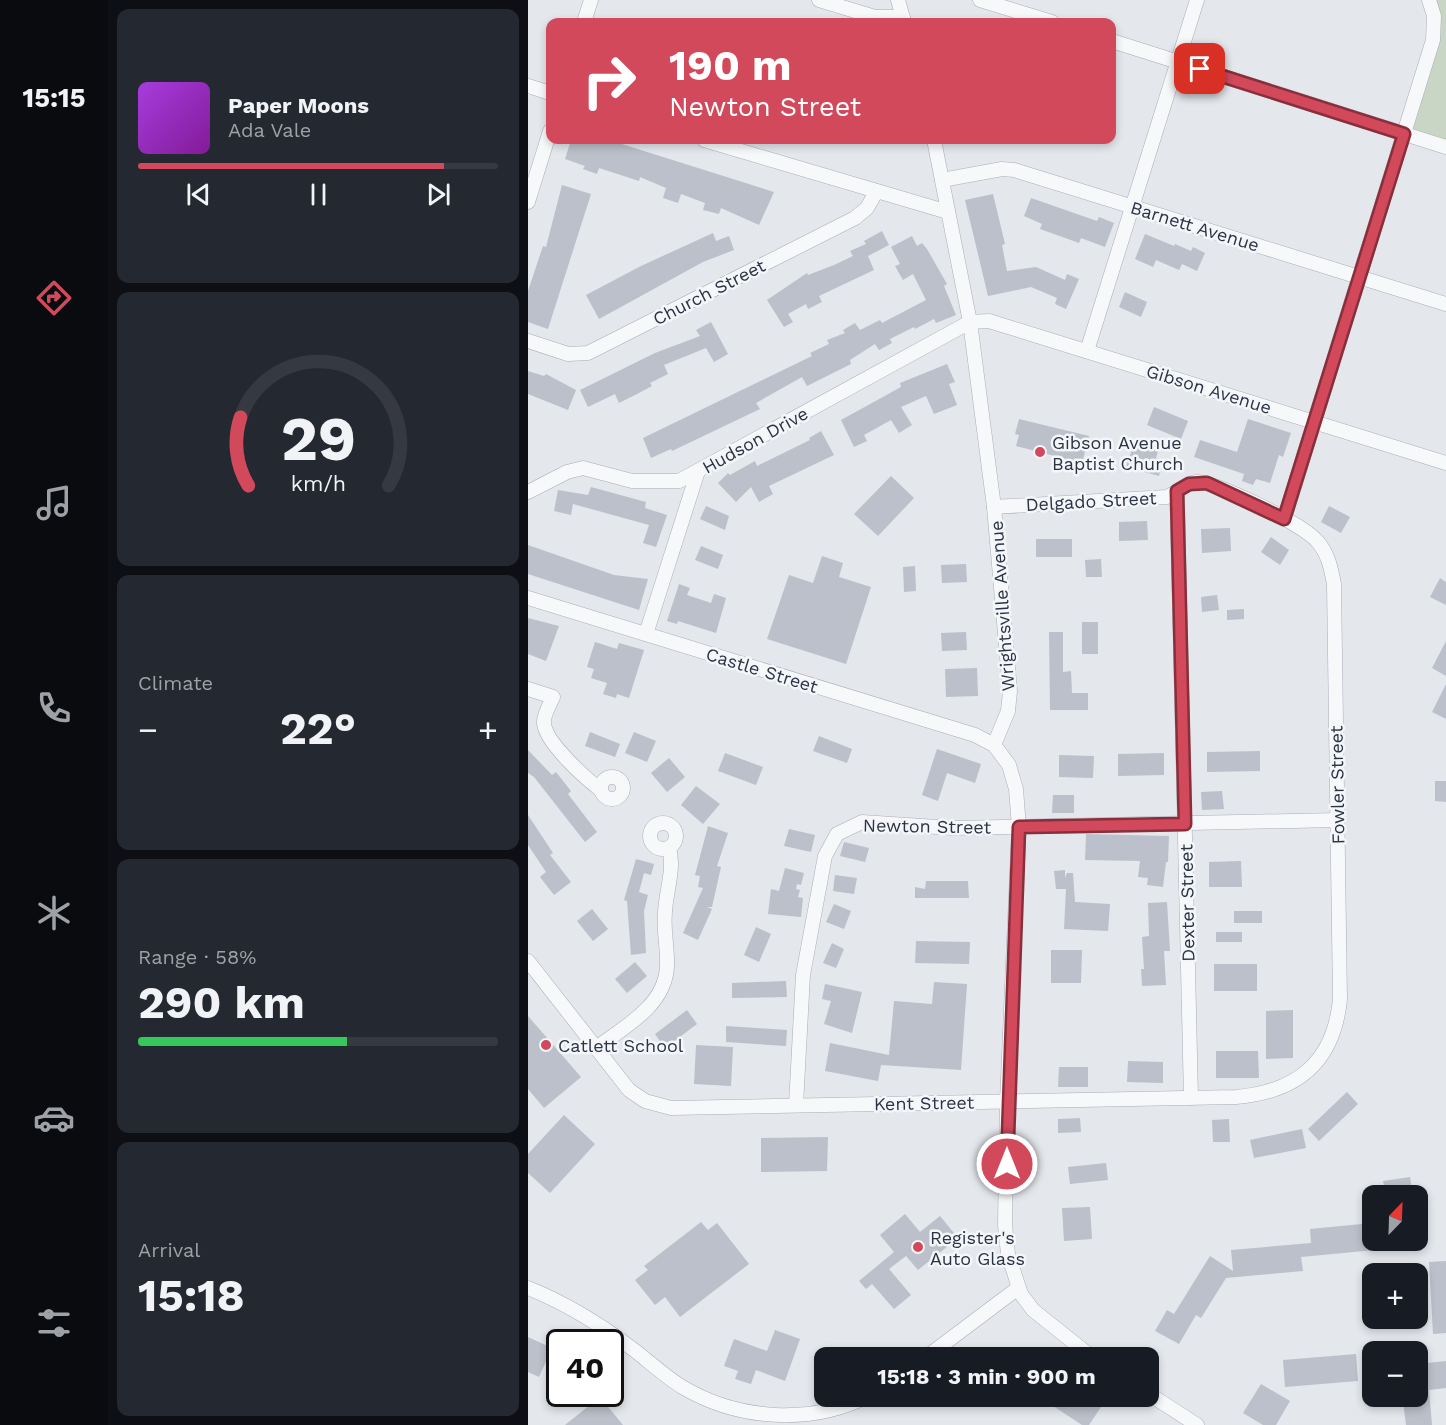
<!DOCTYPE html>
<meta charset="utf-8">
<style>
:root{--surface:#171b24;--page:#242831;--text:#f1f3f6;--muted:#9ea1a6;--line:#363941;--accent:#d1495b}
body{margin:0;font-family:"Work Sans",sans-serif;background:var(--page);color:var(--text);height:100vh;display:flex;flex-direction:column;font-size:22px;white-space:nowrap}
*{box-sizing:border-box;margin:0}
p{font-size:20px;color:var(--muted)}
.icon{flex:none;width:33px;height:33px;fill:none;stroke:currentColor;stroke-width:2;stroke-linecap:round;stroke-linejoin:round}
.map{position:relative;flex:1;overflow:hidden}
.panel{display:flex;flex-direction:column;gap:9px;padding:9px;background:#0d0f14;width:420px}
.panel>*{flex:none}
.guide{position:absolute;left:18px;top:18px;width:570px;height:126px;border-radius:12px;box-shadow:0 3px 9px #0003;background:#d1495b;color:#fff;overflow:hidden}
.needle{width:39px;rotate:23deg}
.tools{position:absolute;left:834px;top:1185px;display:grid;gap:12px}
.tools a{display:grid;place-items:center;width:66px;height:66px;border-radius:12px;background:var(--surface);box-shadow:0 3px 9px #0003;font-size:30px}
.speed{position:absolute;left:18px;top:1329px;display:flex;gap:12px;font-size:30px;font-weight:700;text-align:center}
.speed>*{display:grid;place-content:center;width:78px;height:78px;border-radius:50%;background:var(--surface);box-shadow:0 3px 9px #0003;line-height:1}
.speed .limit{border:3px solid #111;border-radius:9px;background:#fff;color:#111}
.pin{position:absolute;display:grid;place-items:center;width:51px;height:51px;color:#fff;margin:-26px;border-radius:12px;box-shadow:0 3px 9px #0006}
.me{position:absolute;width:66px;margin:-33px;rotate:0deg;stroke-linejoin:round;filter:drop-shadow(0 0 4px #0008)}
.turn{display:flex;align-items:center;gap:21px;height:126px;padding:0 24px;font-size:27px}
.turn .icon{width:78px;height:78px;stroke-width:2.5}
.turn b{display:block;font-size:42px;line-height:51px}
.big{font-size:45px;font-weight:700;line-height:1.1}
.panel .card{flex:1;display:flex;flex-direction:column;justify-content:center;gap:9px;min-width:0;padding:0 21px;border-radius:12px;background:var(--page)}
.panel .dial{align-items:center;gap:0}
.dial svg{height:156px;overflow:visible;fill:none;stroke:var(--line);stroke-width:7;stroke-linecap:round;text-anchor:middle}
.dial text{fill:var(--text);stroke:none}
.song{display:flex;align-items:center;gap:18px}
.cover{width:72px;height:72px;border-radius:9px;background:linear-gradient(135deg,hsl(280 70% 55%),hsl(290 70% 35%))}
.played{height:6px;border-radius:3px;background:linear-gradient(90deg,var(--accent) 85%,var(--line) 85%)}
.keys{display:flex;justify-content:space-around;direction:ltr}
.heat{display:flex;justify-content:space-between;align-items:center;font-size:33px;direction:ltr}
.charge{height:9px;border-radius:4px;background:linear-gradient(90deg,#34c759 58%,var(--line) 0)}
.trip{position:absolute;left:286px;top:1347px;width:345px;height:60px;border-radius:12px;background:var(--surface);box-shadow:0 3px 9px #0003;font-weight:700;line-height:60px;text-align:center}
main{display:flex;flex:1;min-height:0}
.tab-bar{display:flex;flex-direction:column;width:108px;justify-content:space-around;align-items:center;background:#090b0e;color:var(--muted)}
.tab-bar .icon{width:42px;height:42px}
.tab-bar .selected{color:var(--accent)}
.tab-bar b{font-size:27px;color:var(--text)}
.map>svg:first-child{display:block}
.green{fill:#c9d6c5}
.building{fill:#bbc0ca}
.lines{fill:none;stroke-linecap:round;stroke-linejoin:round}
.minor-casing{stroke:#a9aeb7;stroke-width:15}
.minor{stroke:#f7f8fa;stroke-width:14}
.route-casing{stroke:#882f3b;stroke-width:15}
.route{stroke:#d1495b;stroke-width:10}
.poi-dot{fill:#d1495b;stroke:#f4f6f9;stroke-width:2}
.labels{text-anchor:middle;dominant-baseline:central;stroke-width:5;stroke-linejoin:round;paint-order:stroke}
.street-label{font-size:18px;fill:#2b3445;stroke:#f4f6f9}
.poi-label{font-size:18px;fill:#2b3445;stroke:#f4f6f9;text-anchor:start}
</style>
<main>
<nav class="tab-bar">
<b>15:15</b>
<svg class="icon selected" aria-label="directions" viewBox="0 0 24 24"><path d="M12 3l9 9-9 9-9-9zM9 14v-3h6M13 9l2 2-2 2"/></svg>
<svg class="icon" aria-label="music" viewBox="0 0 24 24"><path d="M9 18V5l10-2v13"/><circle cx="6" cy="18" r="3"/><circle cx="16" cy="16" r="3"/></svg>
<svg class="icon" aria-label="phone" viewBox="0 0 24 24"><path d="M5 4h4l2 5-3 2q2 4 5 5l2-3 5 2v4C11 20 4 13 5 4z"/></svg>
<svg class="icon" aria-label="climate" viewBox="0 0 24 24"><path d="M12 3v18M4 7l16 10M4 17L20 7"/></svg>
<svg class="icon" aria-label="car" viewBox="0 0 24 24"><path d="M5 17H2v-5l4-1 3-4h7l3 4 3 1v5h-3M9 17h6M6 11h13"/><circle cx="7" cy="17" r="2"/><circle cx="17" cy="17" r="2"/></svg>
<svg class="icon" aria-label="filters" viewBox="0 0 24 24"><path d="M4 7h16M4 17h16"/><circle cx="9" cy="7" r="2"/><circle cx="15" cy="17" r="2"/></svg>
</nav>
<section class="panel">
<div class="card">
<div class="song"><i class="cover"></i><div><b>Paper Moons</b><p>Ada Vale</p></div></div>
<div class="played"></div>
<div class="keys"><svg class="icon" aria-label="previous" viewBox="0 0 24 24"><path d="M18 5L8 12l10 7zM5 5v14"/></svg><svg class="icon" aria-label="pause" viewBox="0 0 24 24"><path d="M8 5v14M16 5v14"/></svg><svg class="icon" aria-label="next" viewBox="0 0 24 24"><path d="M6 5l10 7-10 7zM19 5v14"/></svg></div>
</div>
<div class="card dial"><svg viewBox="0 0 100 80">
<path d="M14 69A42 42 0 1 1 86 69"/>
<path d="M14 69A42 42 0 0 1 10 34" stroke="#d1495b"/>
<text x="50" y="56" font-size="32" font-weight="700">29</text>
<text x="50" y="72" font-size="11">km/h</text>
</svg></div>
<div class="card"><p>Climate</p>
<div class="heat"><a>−</a><b class="big">22°</b><a>+</a></div>
</div>
<div class="card"><p>Range · 58%</p><b class="big">290 km</b><div class="charge"></div></div>
<div class="card"><p>Arrival</p><b class="big">15:18</b></div>
</section>
<div class="map">
<svg width="918" height="1425" viewBox="0 0 918 1425">
<rect width="100%" height="100%" fill="#e4e7ec"/>
<!-- green -->
<path class="green" d="M 900,0 L 918,0 L 918,146 L 876,133 L 905,40 Z"/>
<!-- building -->
<g class="building">
<path d="M 43,140 L 81,140 L 246,192 L 231,225 L 193,208 L 191,214 L 175,210 L 177,203 L 153,194 L 150,203 L 135,198 L 138,188 L 112,177 L 111,181 L 71,168 L 69,174 L 55,169 L 57,166 L 37,159 Z"/>
<path d="M 34,185 L 63,194 L 20,329 L 0,322 L 0,291 L 15,246 L 18,247 Z"/>
<path d="M 465,194 L 477,244 L 474,245 L 479,271 L 508,267 L 537,280 L 539,274 L 551,279 L 538,309 L 527,304 L 529,298 L 503,287 L 460,296 L 437,200 Z"/>
<path d="M 503,198 L 569,221 L 571,217 L 586,223 L 577,247 L 553,238 L 551,243 L 512,229 L 514,224 L 496,216 Z"/>
<path d="M 354,231 L 361,245 L 340,256 L 346,270 L 291,296 L 294,302 L 280,309 L 278,304 L 260,314 L 265,322 L 256,327 L 239,300 L 279,273 L 280,275 L 306,265 L 325,256 L 322,251 L 338,244 L 336,241 Z"/>
<path d="M 185,233 L 188,241 L 201,236 L 206,250 L 175,262 L 71,319 L 58,295 L 113,266 Z"/>
<path d="M 617,234 L 646,246 L 647,244 L 663,251 L 665,247 L 677,253 L 669,271 L 654,264 L 651,270 L 628,260 L 625,267 L 607,259 Z"/>
<path d="M 384,236 L 389,246 L 394,243 L 399,249 L 419,284 L 416,286 L 428,315 L 408,323 L 406,319 L 387,329 L 386,327 L 362,339 L 364,343 L 351,350 L 347,344 L 322,360 L 323,364 L 279,386 L 274,377 L 228,403 L 232,409 L 144,451 L 143,449 L 123,458 L 115,438 L 284,356 L 282,353 L 301,344 L 299,340 L 317,333 L 315,330 L 327,323 L 332,330 L 352,320 L 354,323 L 398,300 L 385,274 L 375,280 L 367,266 L 372,264 L 363,247 Z"/>
<path d="M 597,292 L 619,302 L 613,317 L 591,307 Z"/>
<path d="M 183,322 L 200,354 L 186,362 L 178,348 L 136,365 L 140,374 L 122,383 L 124,386 L 109,394 L 91,403 L 87,394 L 60,407 L 52,390 L 127,353 L 172,336 L 168,330 Z"/>
<path d="M 419,364 L 427,382 L 421,384 L 429,405 L 406,414 L 398,396 L 373,407 L 384,425 L 371,433 L 363,420 L 336,435 L 339,441 L 326,447 L 313,420 L 373,387 L 372,383 Z"/>
<path d="M 0,371 L 16,376 L 18,374 L 48,390 L 40,410 L 0,394 Z"/>
<path d="M 626,407 L 660,421 L 653,439 L 619,425 Z"/>
<path d="M 491,419 L 561,436 L 554,463 L 488,446 L 491,435 L 487,434 Z"/>
<path d="M 720,419 L 763,433 L 755,457 L 751,455 L 742,483 L 728,479 L 725,485 L 714,481 L 716,474 L 666,457 L 672,440 L 709,452 Z"/>
<path d="M 293,431 L 306,455 L 241,486 L 245,494 L 231,502 L 223,487 L 208,502 L 190,483 L 200,473 L 202,475 L 227,461 L 229,466 L 282,440 L 281,438 Z"/>
<path d="M 606,444 L 630,451 L 628,458 L 635,460 L 631,476 L 598,467 Z"/>
<path d="M 363,476 L 386,498 L 350,536 L 326,514 Z"/>
<path d="M 63,487 L 118,502 L 117,508 L 139,515 L 128,547 L 115,543 L 121,525 L 45,504 L 43,515 L 26,511 L 30,490 L 60,495 Z"/>
<path d="M 178,506 L 201,516 L 197,530 L 172,519 Z"/>
<path d="M 801,506 L 822,517 L 813,533 L 793,522 Z"/>
<path d="M 619,521 L 620,540 L 591,541 L 591,522 Z"/>
<path d="M 702,528 L 703,551 L 674,553 L 673,529 Z"/>
<path d="M 743,537 L 761,550 L 752,565 L 733,552 Z"/>
<rect x="508" y="539" width="36" height="18"/>
<path d="M 0,545 L 86,575 L 120,579 L 111,610 L 0,574 Z"/>
<path d="M 173,546 L 195,555 L 190,569 L 167,560 Z"/>
<path d="M 294,556 L 315,563 L 311,577 L 343,587 L 318,664 L 239,639 L 261,575 L 285,583 Z"/>
<path d="M 573,559 L 574,577 L 558,577 L 557,560 Z"/>
<path d="M 438,564 L 439,582 L 414,583 L 413,565 Z"/>
<path d="M 387,566 L 388,591 L 376,592 L 375,567 Z"/>
<path d="M 912,578 L 918,582 L 918,605 L 902,597 Z"/>
<path d="M 151,584 L 162,588 L 159,595 L 183,603 L 186,594 L 198,598 L 188,633 L 150,621 L 149,624 L 139,621 Z"/>
<path d="M 689,595 L 691,610 L 674,612 L 673,597 Z"/>
<path d="M 716,609 L 716,619 L 699,620 L 699,610 Z"/>
<path d="M 0,618 L 31,626 L 18,661 L 0,654 Z"/>
<rect x="554" y="622" width="16" height="32"/>
<path d="M 438,632 L 439,650 L 414,651 L 413,633 Z"/>
<path d="M 521,632 L 535,632 L 535,672 L 543,671 L 544,693 L 560,693 L 560,710 L 522,710 Z"/>
<path d="M 918,641 L 918,676 L 904,668 Z"/>
<path d="M 67,642 L 89,649 L 91,643 L 116,650 L 101,698 L 89,694 L 88,698 L 75,694 L 79,683 L 63,678 L 66,669 L 59,667 Z"/>
<path d="M 449,668 L 450,696 L 418,697 L 417,669 Z"/>
<path d="M 918,684 L 918,719 L 904,712 Z"/>
<path d="M 62,732 L 92,744 L 87,757 L 57,746 Z"/>
<path d="M 106,732 L 128,741 L 119,762 L 97,753 Z"/>
<path d="M 291,736 L 324,749 L 319,763 L 285,751 Z"/>
<path d="M 409,749 L 453,764 L 447,783 L 419,773 L 410,801 L 394,795 Z"/>
<path d="M 0,750 L 24,775 L 28,772 L 43,791 L 40,794 L 69,832 L 57,842 L 6,777 L 0,773 Z"/>
<path d="M 732,751 L 732,771 L 679,772 L 679,752 Z"/>
<path d="M 197,753 L 235,767 L 228,785 L 190,771 Z"/>
<path d="M 636,753 L 636,775 L 590,776 L 590,754 Z"/>
<path d="M 531,755 L 566,756 L 565,778 L 531,777 Z"/>
<path d="M 141,758 L 157,777 L 139,792 L 123,773 Z"/>
<path d="M 907,781 L 918,781 L 918,802 L 907,801 Z"/>
<path d="M 168,786 L 192,804 L 175,824 L 153,805 Z"/>
<path d="M 694,791 L 696,809 L 674,810 L 673,792 Z"/>
<path d="M 525,795 L 546,795 L 546,813 L 524,813 Z"/>
<path d="M 0,815 L 25,853 L 22,855 L 43,882 L 26,895 L 12,877 L 18,872 L 0,845 Z"/>
<path d="M 180,826 L 200,833 L 189,866 L 193,867 L 184,907 L 179,907 L 184,909 L 170,940 L 155,933 L 175,888 L 170,887 L 172,876 L 167,875 Z"/>
<path d="M 261,829 L 287,835 L 283,852 L 256,846 Z"/>
<path d="M 558,834 L 641,836 L 640,862 L 638,862 L 635,887 L 619,885 L 620,878 L 610,877 L 612,861 L 557,860 Z"/>
<path d="M 316,842 L 341,848 L 337,862 L 312,856 Z"/>
<path d="M 108,859 L 126,864 L 123,875 L 116,873 L 111,892 L 120,895 L 116,911 L 118,953 L 103,955 L 99,901 L 96,900 Z"/>
<path d="M 713,861 L 714,887 L 681,887 L 681,862 Z"/>
<path d="M 257,868 L 276,873 L 273,885 L 269,884 L 268,889 L 272,890 L 270,897 L 275,898 L 273,917 L 240,914 L 243,889 L 251,891 Z"/>
<path d="M 537,870 L 537,878 L 539,873 L 545,873 L 547,902 L 582,904 L 580,931 L 536,929 L 538,889 L 528,889 L 526,871 Z"/>
<path d="M 307,875 L 329,878 L 326,894 L 305,891 Z"/>
<path d="M 398,881 L 440,881 L 441,898 L 387,898 L 387,887 L 397,889 Z"/>
<path d="M 639,902 L 642,951 L 636,951 L 638,985 L 614,986 L 613,969 L 616,969 L 614,937 L 621,936 L 620,903 Z"/>
<path d="M 306,904 L 323,911 L 316,929 L 298,922 Z"/>
<path d="M 64,909 L 80,929 L 65,941 L 49,921 Z"/>
<rect x="706" y="911" width="28" height="12"/>
<path d="M 228,927 L 243,934 L 231,962 L 216,955 Z"/>
<rect x="688" y="932" width="26" height="10"/>
<path d="M 388,941 L 442,942 L 441,964 L 387,963 Z"/>
<path d="M 304,943 L 316,949 L 308,968 L 295,963 Z"/>
<path d="M 523,950 L 554,950 L 553,983 L 523,983 Z"/>
<path d="M 107,962 L 119,976 L 99,993 L 87,979 Z"/>
<rect x="686" y="964" width="43" height="27"/>
<path d="M 258,981 L 259,997 L 204,998 L 204,983 Z"/>
<path d="M 406,982 L 439,984 L 433,1070 L 353,1065 L 350,1081 L 297,1071 L 302,1043 L 361,1055 L 366,1001 L 404,1004 Z"/>
<path d="M 297,984 L 334,992 L 324,1033 L 296,1024 L 303,1001 L 294,999 Z"/>
<path d="M 159,1010 L 169,1024 L 137,1048 L 127,1034 Z"/>
<path d="M 765,1010 L 765,1058 L 738,1059 L 738,1011 Z"/>
<path d="M 0,1016 L 53,1077 L 16,1108 L 0,1089 Z"/>
<path d="M 198,1026 L 259,1030 L 258,1046 L 198,1042 Z"/>
<path d="M 168,1045 L 205,1047 L 203,1086 L 166,1084 Z"/>
<path d="M 688,1051 L 730,1051 L 731,1078 L 688,1078 Z"/>
<path d="M 600,1061 L 635,1062 L 635,1083 L 599,1082 Z"/>
<path d="M 531,1067 L 560,1067 L 560,1087 L 530,1087 Z"/>
<path d="M 819,1092 L 830,1104 L 791,1141 L 780,1129 Z"/>
<path d="M 36,1115 L 67,1144 L 22,1193 L 0,1173 L 0,1154 Z"/>
<path d="M 552,1118 L 553,1132 L 530,1133 L 530,1119 Z"/>
<path d="M 701,1119 L 702,1142 L 685,1142 L 684,1120 Z"/>
<path d="M 774,1129 L 778,1148 L 726,1158 L 722,1140 Z"/>
<path d="M 300,1137 L 299,1171 L 233,1172 L 233,1138 Z"/>
<path d="M 578,1163 L 580,1180 L 542,1184 L 540,1167 Z"/>
<path d="M 882,1177 L 885,1196 L 858,1196 L 855,1181 Z"/>
<path d="M 562,1207 L 564,1239 L 536,1241 L 534,1208 Z"/>
<path d="M 377,1214 L 392,1232 L 412,1216 L 430,1238 L 390,1270 L 378,1256 L 361,1269 L 383,1295 L 366,1309 L 344,1284 L 338,1289 L 331,1281 L 366,1252 L 352,1235 Z"/>
<path d="M 173,1222 L 180,1230 L 189,1223 L 221,1264 L 152,1317 L 137,1297 L 127,1305 L 107,1280 L 120,1270 L 116,1266 Z"/>
<path d="M 844,1223 L 844,1240 L 878,1240 L 878,1247 L 773,1257 L 775,1271 L 698,1278 L 673,1318 L 668,1315 L 651,1344 L 627,1331 L 639,1310 L 646,1314 L 682,1256 L 705,1271 L 703,1250 L 783,1243 L 782,1229 Z"/>
<path d="M 918,1261 L 918,1333 L 905,1334 L 901,1262 Z"/>
<path d="M 247,1330 L 272,1339 L 257,1381 L 228,1370 L 223,1384 L 207,1379 L 210,1371 L 196,1366 L 206,1339 L 239,1351 Z"/>
<path d="M 0,1337 L 24,1348 L 11,1377 L 0,1372 Z"/>
<path d="M 828,1354 L 830,1381 L 757,1387 L 755,1360 Z"/>
<path d="M 918,1361 L 918,1388 L 901,1390 L 904,1425 L 878,1425 L 875,1402 L 890,1400 L 890,1364 Z"/>
<path d="M 733,1384 L 762,1401 L 748,1425 L 735,1425 L 715,1413 Z"/>
<path d="M 510,1396 L 569,1396 L 577,1401 L 561,1425 L 554,1425 Z"/>
<path d="M 72,1397 L 95,1425 L 37,1425 Z"/>
</g>
<g class="lines">
<defs>
<g id="minor">
<path d="M 291,0 L 347,17 L 375,17"/>
<path d="M 370,0 L 376,22"/>
<path d="M 452,0 L 524,22"/>
<path d="M 56,22 L 63,0"/>
<path d="M 584,41 L 918,147"/>
<path d="M 0,86 L 22,93"/>
<path d="M 176,140 L 420,212"/>
<path d="M 406,140 L 442,322 L 466,507 L 482,691 L 480,711 L 466,745"/>
<path d="M 414,180 L 474,169 L 486,170 L 918,304"/>
<path d="M 0,202 L 22,131"/>
<path d="M 0,341 L 40,354 L 60,353 L 327,218 L 339,208 L 348,192"/>
<path d="M 559,351 L 669,0"/>
<path d="M 649,491 L 663,1098"/>
<path d="M 0,492 L 39,472 L 55,468 L 104,481 L 151,481 L 442,322 L 461,321 L 918,463"/>
<path d="M 756,519 L 905,40 L 906,16 L 901,0"/>
<path d="M 0,598 L 447,735 L 466,745 L 481,765 L 488,789 L 491,827 L 479,1102 L 477,1225 L 480,1254 L 493,1294 L 505,1310 L 565,1358"/>
<path d="M 118,634 L 170,471"/>
<path d="M 0,689 L 25,697 C 22,704 15,716 16,723 C 17,742 58,779 73,790"/>
<circle cx="84" cy="788" r="11"/>
<circle cx="135" cy="836" r="13"/>
<path d="M 0,961 L 101,1090 L 117,1101 L 143,1108 L 708,1097 C 769,1092 806,1062 812,999 L 806,584 C 803,568 800,553 789,541 C 774,524 690,482 668,482 C 657,483 649,493 639,497 L 466,507"/>
<path d="M 68,1048 C 96,1027 137,1006 139,967 C 140,949 135,930 137,912 C 138,891 147,868 141,848"/>
<path d="M 268,1105 L 275,975 L 297,856 L 309,834 L 334,822 L 424,828 L 809,820"/>
<path d="M 0,1288 C 37,1303 70,1323 102,1347 C 120,1360 137,1377 156,1388 C 211,1420 283,1425 340,1396"/>
<path d="M 397,1358 L 490,1288"/>
<path d="M 621,1394 L 669,1425"/>
</g>
</defs>
<!-- minor casing -->
<use href="#minor" class="minor-casing"/>
<!-- minor -->
<use href="#minor" class="minor"/>
</g>
<g class="lines">
<defs>
<path id="route" d="M 479,1164 L 491,827 L 657,824 L 649,491 L 661,484 L 679,483 L 756,519 L 876,134 L 672,69"/>
</defs>
<!-- route casing -->
<use href="#route" class="route-casing"/>
<!-- route -->
<use href="#route" class="route"/>
</g>
<!-- markers -->
<g class="poi-dot">
<circle cx="512" cy="452" r="6"/>
<circle cx="18" cy="1045" r="6"/>
<circle cx="390" cy="1247" r="6"/>
</g>
<g class="labels">
<!-- street labels -->
<g class="street-label">
<text transform="translate(667 226) rotate(17)">Barnett Avenue</text>
<text transform="translate(181 292) rotate(-27)">Church Street</text>
<text transform="translate(681 389) rotate(17)">Gibson Avenue</text>
<text transform="translate(227 440) rotate(-29)">Hudson Drive</text>
<text transform="translate(563 501) rotate(-3)">Delgado Street</text>
<text transform="translate(474 606) rotate(-94)">Wrightsville Avenue</text>
<text transform="translate(234 670) rotate(17)">Castle Street</text>
<text transform="translate(809 785) rotate(-91)">Fowler Street</text>
<text transform="translate(399 826) rotate(1)">Newton Street</text>
<text transform="translate(659 903) rotate(-91)">Dexter Street</text>
<text transform="translate(396 1103) rotate(-1)">Kent Street</text>
</g>
<!-- poi labels -->
<g class="poi-label">
<text x="524" y="442">Gibson Avenue<tspan x="524" dy="21">Baptist Church</tspan></text>
<text x="30" y="1045">Catlett School</text>
<text x="402" y="1237">Register's<tspan x="402" dy="21">Auto Glass</tspan></text>
</g>
</g>
</svg>
<div class="tools">
<a><svg class="needle" viewBox="-14 -14 28 28"><path d="M0-13l5 13h-10z" fill="#e53935"/><path d="M0 13l5-13h-10z" fill="#9ea1a6"/></svg></a>
<a>+</a>
<a>−</a>
</div>
<div class="speed"><div class="limit">40</div></div>
<div class="pin" style="left:672px;top:69px;background:#d93025"><svg class="icon" aria-label="arrive" viewBox="0 0 24 24"><path d="M6 21V4h12l-3 4 3 4H6"/></svg></div>
<svg class="me" style="left:479px;top:1164px" viewBox="-20 -20 40 40"><circle r="17" fill="#d1495b" stroke="#fff" stroke-width="3"/><path d="M0-11L8 9 0 5-8 9z" fill="#fff"/></svg>
<div class="trip">15:18 · 3 min · 900 m</div>
<div class="guide">
<div class="turn"><svg class="icon" aria-label="right" viewBox="0 0 24 24"><path d="M7 20v-9h11M14 6l5 5-5 5"/></svg><div><b>190 m</b>Newton Street</div></div>
</div>
</div>
</main>
